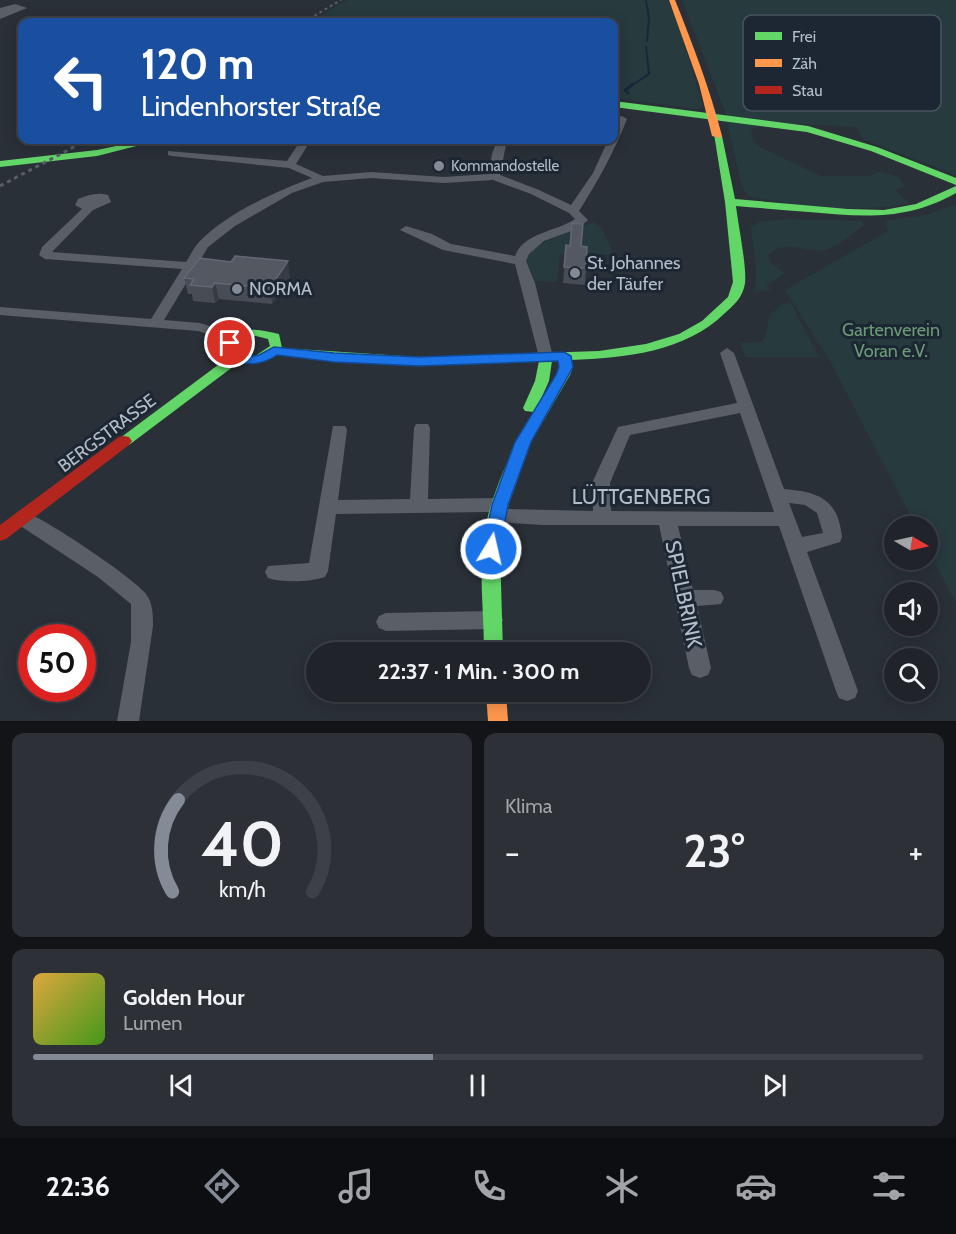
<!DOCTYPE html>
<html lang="de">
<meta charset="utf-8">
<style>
:root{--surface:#20242a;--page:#2d3036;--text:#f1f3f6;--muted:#a2a4a8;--line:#3d4147;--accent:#848b96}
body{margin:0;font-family:Cabin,sans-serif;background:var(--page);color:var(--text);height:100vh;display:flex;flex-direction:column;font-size:22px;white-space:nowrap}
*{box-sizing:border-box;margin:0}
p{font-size:20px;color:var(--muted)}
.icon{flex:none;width:33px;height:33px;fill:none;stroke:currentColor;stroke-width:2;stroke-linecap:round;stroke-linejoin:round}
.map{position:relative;height:721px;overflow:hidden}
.sheet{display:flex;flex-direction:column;gap:12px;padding:12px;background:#121417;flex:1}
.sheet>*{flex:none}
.hud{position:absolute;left:18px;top:18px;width:600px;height:126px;border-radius:12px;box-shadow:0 3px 15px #0003,0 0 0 2px var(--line);background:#1a4fa0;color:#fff;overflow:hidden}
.needle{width:39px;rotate:99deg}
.controls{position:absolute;left:884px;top:516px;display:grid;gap:12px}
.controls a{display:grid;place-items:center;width:54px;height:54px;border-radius:50%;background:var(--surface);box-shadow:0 3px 15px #0003,0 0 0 2px var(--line);font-size:30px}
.speed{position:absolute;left:18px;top:624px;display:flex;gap:12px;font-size:30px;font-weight:700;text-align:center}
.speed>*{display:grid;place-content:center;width:78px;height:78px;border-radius:50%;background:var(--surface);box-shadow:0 3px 15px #0003,0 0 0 2px var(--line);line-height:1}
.speed .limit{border:9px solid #d22;background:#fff;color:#111}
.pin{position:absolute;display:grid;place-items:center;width:51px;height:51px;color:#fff;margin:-26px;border:3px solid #fff;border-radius:50%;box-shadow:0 2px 6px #0007}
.me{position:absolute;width:66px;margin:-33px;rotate:9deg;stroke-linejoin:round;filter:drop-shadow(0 0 4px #0008)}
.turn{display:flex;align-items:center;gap:21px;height:126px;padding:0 24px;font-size:27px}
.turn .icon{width:78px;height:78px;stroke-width:2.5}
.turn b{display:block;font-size:42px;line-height:51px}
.big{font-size:45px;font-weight:700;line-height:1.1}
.sheet .tile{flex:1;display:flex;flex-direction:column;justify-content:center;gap:9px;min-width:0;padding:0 21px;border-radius:12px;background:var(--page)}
.sheet .dial{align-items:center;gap:0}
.dial svg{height:156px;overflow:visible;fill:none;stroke:var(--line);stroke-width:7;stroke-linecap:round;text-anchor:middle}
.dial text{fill:var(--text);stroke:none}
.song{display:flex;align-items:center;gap:18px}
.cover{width:72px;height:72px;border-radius:9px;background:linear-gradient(135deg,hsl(40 70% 55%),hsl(100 70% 35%))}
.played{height:6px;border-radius:3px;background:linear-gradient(90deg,var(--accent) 45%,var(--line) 45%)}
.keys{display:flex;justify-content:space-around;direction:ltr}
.heat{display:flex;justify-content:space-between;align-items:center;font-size:33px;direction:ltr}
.sheet .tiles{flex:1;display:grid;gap:12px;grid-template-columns:1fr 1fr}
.tile:last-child{grid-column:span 2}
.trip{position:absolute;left:306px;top:642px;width:345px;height:60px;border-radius:30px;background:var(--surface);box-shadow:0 3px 15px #0003,0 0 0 2px var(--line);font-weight:700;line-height:60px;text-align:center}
.menu{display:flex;height:96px;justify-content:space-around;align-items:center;background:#0d0e11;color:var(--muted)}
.menu .icon{width:42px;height:42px}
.menu .current{color:var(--accent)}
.menu b{font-size:27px;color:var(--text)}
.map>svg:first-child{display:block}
.green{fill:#273a3e}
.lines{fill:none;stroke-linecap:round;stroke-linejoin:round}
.stream-far1{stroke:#19273c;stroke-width:2}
.stream{stroke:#19273c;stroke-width:3}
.street{fill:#5a5e66;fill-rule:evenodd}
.fast{fill:#63d668;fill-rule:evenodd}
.slow{fill:#ff974d;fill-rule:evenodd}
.jam{fill:#b3261e;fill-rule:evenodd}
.rail-far1{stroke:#595d64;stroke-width:2;stroke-dasharray:3 3;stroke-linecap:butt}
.rail{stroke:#595d64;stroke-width:3;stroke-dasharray:4 4;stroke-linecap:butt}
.wall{fill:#474c55}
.shaded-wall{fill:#373c44}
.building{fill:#535861;stroke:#626872;stroke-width:1.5}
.route{fill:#1a73e8;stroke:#114b97;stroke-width:1.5}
.poi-dot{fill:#848b96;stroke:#1d2633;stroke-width:2}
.labels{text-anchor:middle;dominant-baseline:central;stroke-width:6;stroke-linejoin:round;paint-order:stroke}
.far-poi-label{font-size:15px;fill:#b4bcc9;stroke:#1d2633;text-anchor:start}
.poi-label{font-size:18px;fill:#b4bcc9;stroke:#1d2633;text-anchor:start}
.park-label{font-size:18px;fill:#6b9a76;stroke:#1d2633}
.street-label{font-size:18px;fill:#b4bcc9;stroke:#1d2633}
.near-street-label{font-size:21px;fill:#b4bcc9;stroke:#1d2633}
.key{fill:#1d2633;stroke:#4a5360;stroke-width:1.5}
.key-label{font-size:16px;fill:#b4bcc9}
</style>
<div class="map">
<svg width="956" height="721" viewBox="0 0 956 721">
<rect width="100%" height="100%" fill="#2a3038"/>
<!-- green -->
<g class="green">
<path d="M 347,0 L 668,0 L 682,35 L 703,107 L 698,109 L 614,98 L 614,22 L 309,22 Z"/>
<path d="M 682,0 L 956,0 L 956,175 L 865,140 L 858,133 L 857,127 L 767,122 L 751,129 L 753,140 L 758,146 L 821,176 L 868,176 L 880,172 L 899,177 L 905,186 L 895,190 L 909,203 C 857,214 800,207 748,196 L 742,187 L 724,109 Z"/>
<path d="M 956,204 L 956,603 L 927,548 L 927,526 L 916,526 L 829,359 L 785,290 L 888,231 L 884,221 L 926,215 Z"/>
<path d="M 789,219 L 862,221 L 864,225 C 853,233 837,248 823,250 C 804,253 785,238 768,255 L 771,263 L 785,273 L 766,286 L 772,289 L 755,292 L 756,269 L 751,227 L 761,221 Z"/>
<path d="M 593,222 L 602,228 L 614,255 L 560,254 L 557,282 L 535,281 L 526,261 L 529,254 L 536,246 Z"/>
<path d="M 791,303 L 819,357 L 746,357 L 740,343 L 762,342 L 767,332 L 769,316 L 782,304 Z"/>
</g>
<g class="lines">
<!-- stream-far1 -->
<g class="stream-far1">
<path d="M 646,1 L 649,18 L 647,41"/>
<path d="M 631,86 L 649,74 L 646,47"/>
</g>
<!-- stream -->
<path class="stream" d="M 628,93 L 625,90 L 633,84"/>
<!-- street -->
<g class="street">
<path d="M 15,4 L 27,8 L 0,19 L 0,8 Z"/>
<path d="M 622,116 L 627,119 C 614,152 598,181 579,211 L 588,220 L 577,229 L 544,241 L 529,254 L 526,261 L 535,283 L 553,357 L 551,360 L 546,362 L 539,357 L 515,264 L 443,250 L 400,230 L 406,226 L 432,234 L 451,244 L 515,256 C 524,232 556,232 575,219 L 569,213 L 531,194 L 493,180 L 444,183 L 371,178 L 323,182 L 292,193 L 235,226 L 208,247 L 164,320 L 200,323 L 239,335 L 241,338 L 239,341 L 234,342 L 198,331 L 0,315 L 0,307 L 151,319 L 182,269 L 45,259 L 39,255 L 42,247 L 82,209 L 75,205 L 78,199 C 88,195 97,192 108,195 L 111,202 L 93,210 L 52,252 L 186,262 C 190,256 194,247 199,242 C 226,214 276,191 312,178 L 289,168 L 172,156 L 168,155 L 168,151 L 287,161 L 301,140 L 311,140 L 296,164 L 323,176 L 371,172 L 444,177 L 489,174 L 492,154 L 497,140 L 507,140 L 500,175 L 539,190 L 571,205 L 593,173 L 608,140 L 614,140 L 614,128 L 619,117 Z"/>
<path d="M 727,348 L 734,353 L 784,489 C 819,492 838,499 842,537 L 840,542 L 807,552 L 858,691 L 855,698 L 847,701 L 839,698 L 836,691 L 779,526 L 678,526 L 693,590 L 714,590 L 721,592 L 724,598 L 721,604 L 697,606 L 711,668 L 708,675 L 700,678 L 692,675 L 689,668 L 659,525 L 542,525 L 497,522 L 490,520 L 488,515 L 489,512 L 336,514 L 328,571 L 325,577 C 310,582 283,583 268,578 L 265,572 L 268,566 L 309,563 L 333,426 L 345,426 L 347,430 L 338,500 L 410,499 L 414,428 L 416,424 L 428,424 L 430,428 L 428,499 L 500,498 L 506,500 L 509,505 L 507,509 L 593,511 L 592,483 L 618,427 L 737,403 L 720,353 ZM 740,413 L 774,512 L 611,511 L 610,483 L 630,435 ZM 789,503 L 805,505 L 817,513 L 823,533 L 802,537 Z"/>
<path d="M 23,511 C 43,517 134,578 146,594 C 153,603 153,615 153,626 L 139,721 L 117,721 L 131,642 L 131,604 L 98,577 L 16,523 L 14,518 L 16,513 Z"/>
<path d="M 493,611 L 500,614 L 503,620 L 500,626 L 493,629 L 386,631 L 379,628 L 376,622 L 379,616 L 386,613 Z"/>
</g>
<!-- fast -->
<g class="fast">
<path d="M 614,101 L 808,126 L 877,147 L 956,178 L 956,185 L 871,151 L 807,132 L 614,107 Z"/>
<path d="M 714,134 L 722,136 L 735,199 L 848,209 L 884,210 L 916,204 L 956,186 L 956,193 C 906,221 864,217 809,212 C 784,210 760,208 736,206 C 738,224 747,267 745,283 C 743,297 735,304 725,313 C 685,352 625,358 571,360 L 573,367 L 570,375 L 531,442 L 505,515 L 500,549 L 503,652 L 484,652 C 484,618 480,583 482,550 C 485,506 511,449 534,412 L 525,411 L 523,408 L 535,381 L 539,361 L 419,365 L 334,361 L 276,355 L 255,364 L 238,363 L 129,445 L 119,445 L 116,441 L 226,359 L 220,347 C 236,325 256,328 279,334 L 282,348 L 419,357 L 599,351 L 646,344 L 679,334 L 702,321 L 728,297 L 733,282 L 725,202 ZM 256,336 L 268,339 L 270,346 L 255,356 L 236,354 L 234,347 C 240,340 246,337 256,336 ZM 558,360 C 561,375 547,389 540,401 L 549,381 L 552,361 Z"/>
<path d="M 145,140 L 160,140 L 97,156 L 0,167 L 0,161 L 97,150 Z"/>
</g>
<!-- slow -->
<g class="slow">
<path d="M 669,0 L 675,0 C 693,45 710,89 722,136 L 720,138 L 712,136 L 699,84 Z"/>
<path d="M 486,692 L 506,692 L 508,721 L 488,721 Z"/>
</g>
<!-- jam -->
<path class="jam" d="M 124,436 L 129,437 L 132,441 L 129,445 L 6,539 L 0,541 L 0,525 L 119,437 Z"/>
<!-- rail-far1 -->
<path class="rail-far1" d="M 304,22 L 341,0"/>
<!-- rail -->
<path class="rail" d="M 0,186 L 87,140"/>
</g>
<!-- wall -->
<g class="wall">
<path d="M 566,245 L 581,246 L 586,268 L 585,285 L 563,283 Z"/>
<path d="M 290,277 L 272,304 L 219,299 L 215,303 L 193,301 L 192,294 L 188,294 L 184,278 Z"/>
</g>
<!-- shaded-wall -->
<g class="shaded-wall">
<path d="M 288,261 L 290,277 L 272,304 L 270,288 Z"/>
<path d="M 215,283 L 219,299 L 215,303 L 212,287 Z"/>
</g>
<!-- building -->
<g class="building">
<path d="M 572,223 L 583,224 L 581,246 L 587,247 L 586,268 L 564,267 L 566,245 L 570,246 Z"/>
<path d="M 235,256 L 288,261 L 270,288 L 215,283 L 212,287 L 190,285 L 194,279 L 184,278 L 200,258 L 231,262 Z"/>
</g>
<!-- route -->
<path class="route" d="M 230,339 L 236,343 L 234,347 L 236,354 L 249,357 L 259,355 L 274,347 L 334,353 L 419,357 L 564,352 L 571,356 L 573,367 L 531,442 L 508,505 L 500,549 L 497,554 L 491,556 L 485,554 L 483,549 L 492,505 L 515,442 L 556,375 L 559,367 L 558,361 L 419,366 L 334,362 L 277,355 C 259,367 245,365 225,359 L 220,347 L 225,340 Z"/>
<!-- markers -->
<g class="poi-dot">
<circle cx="439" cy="166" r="6"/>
<circle cx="575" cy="273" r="6"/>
<circle cx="237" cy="289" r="6"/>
</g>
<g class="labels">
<!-- far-poi labels -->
<g class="far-poi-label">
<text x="451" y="166">Kommandostelle</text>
</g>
<!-- poi labels -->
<g class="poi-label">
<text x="587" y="263">St. Johannes<tspan x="587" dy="21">der Täufer</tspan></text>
<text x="249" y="289">NORMA</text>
</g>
<!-- park labels -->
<g class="park-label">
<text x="891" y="330">Gartenverein<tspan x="891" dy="21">Voran e.V.</tspan></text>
</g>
<!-- street labels -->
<g class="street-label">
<text transform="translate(107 433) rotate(-37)">BERGSTRASSE</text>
</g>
<!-- near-street labels -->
<g class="near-street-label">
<text x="641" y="496">LÜTTGENBERG</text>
<text transform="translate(684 594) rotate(78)">SPIELBRINK</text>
</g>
</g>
<!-- legend -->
<rect x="743" y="15" width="198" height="96" rx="9" class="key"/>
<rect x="755" y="32" width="27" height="8" fill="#63d668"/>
<rect x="755" y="59" width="27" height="8" fill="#ff974d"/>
<rect x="755" y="86" width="27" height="8" fill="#b3261e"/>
<g class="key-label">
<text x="792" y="42">Frei</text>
<text x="792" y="69">Zäh</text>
<text x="792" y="96">Stau</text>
</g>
</svg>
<div class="controls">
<a><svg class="needle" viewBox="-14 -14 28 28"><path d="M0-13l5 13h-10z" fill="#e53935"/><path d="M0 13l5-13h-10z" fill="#a2a4a8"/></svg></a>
<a><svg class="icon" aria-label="sound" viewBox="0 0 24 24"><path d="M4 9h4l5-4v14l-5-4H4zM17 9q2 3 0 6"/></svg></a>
<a><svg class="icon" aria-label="search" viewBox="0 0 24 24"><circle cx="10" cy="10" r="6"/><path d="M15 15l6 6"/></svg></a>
</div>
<div class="speed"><div class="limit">50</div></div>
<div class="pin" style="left:230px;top:343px;background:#d93025"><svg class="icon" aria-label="arrive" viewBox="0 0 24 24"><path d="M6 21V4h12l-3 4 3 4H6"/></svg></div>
<svg class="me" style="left:491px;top:549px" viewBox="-20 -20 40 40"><circle r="17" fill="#1a73e8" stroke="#fff" stroke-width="3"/><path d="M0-11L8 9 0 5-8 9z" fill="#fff"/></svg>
<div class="trip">22:37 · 1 Min. · 300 m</div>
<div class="hud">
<div class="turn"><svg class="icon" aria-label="left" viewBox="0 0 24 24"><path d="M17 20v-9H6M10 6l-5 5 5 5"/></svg><div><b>120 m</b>Lindenhorster Straße</div></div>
</div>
</div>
<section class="sheet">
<div class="tiles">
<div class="tile dial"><svg viewBox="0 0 100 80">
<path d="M14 69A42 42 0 1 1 86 69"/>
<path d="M14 69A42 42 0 0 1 17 22" stroke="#848b96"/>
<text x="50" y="56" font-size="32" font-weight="700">40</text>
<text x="50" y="72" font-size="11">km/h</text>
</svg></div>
<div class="tile"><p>Klima</p>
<div class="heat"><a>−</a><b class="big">23°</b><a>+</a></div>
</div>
<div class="tile">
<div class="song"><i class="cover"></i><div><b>Golden Hour</b><p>Lumen</p></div></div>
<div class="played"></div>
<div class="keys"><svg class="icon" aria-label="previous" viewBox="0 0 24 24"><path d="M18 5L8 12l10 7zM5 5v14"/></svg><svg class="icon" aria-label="pause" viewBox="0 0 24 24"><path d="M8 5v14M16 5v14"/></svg><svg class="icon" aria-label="next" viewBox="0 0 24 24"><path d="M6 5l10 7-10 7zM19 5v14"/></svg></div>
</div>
</div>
</section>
<nav class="menu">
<b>22:36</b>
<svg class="icon current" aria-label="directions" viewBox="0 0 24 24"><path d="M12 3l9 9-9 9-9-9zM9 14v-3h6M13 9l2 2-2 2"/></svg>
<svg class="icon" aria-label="music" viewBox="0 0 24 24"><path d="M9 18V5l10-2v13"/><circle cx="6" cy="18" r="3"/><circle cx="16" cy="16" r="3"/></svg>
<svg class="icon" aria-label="phone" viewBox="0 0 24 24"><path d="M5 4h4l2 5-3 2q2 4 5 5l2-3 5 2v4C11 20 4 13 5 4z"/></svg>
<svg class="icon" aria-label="climate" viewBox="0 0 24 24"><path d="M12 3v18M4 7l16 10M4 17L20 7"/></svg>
<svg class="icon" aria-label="car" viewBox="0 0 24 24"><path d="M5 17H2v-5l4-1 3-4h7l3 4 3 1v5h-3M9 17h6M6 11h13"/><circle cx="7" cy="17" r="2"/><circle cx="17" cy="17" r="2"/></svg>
<svg class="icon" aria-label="filters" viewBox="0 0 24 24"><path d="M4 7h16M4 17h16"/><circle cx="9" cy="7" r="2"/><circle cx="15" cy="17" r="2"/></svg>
</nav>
